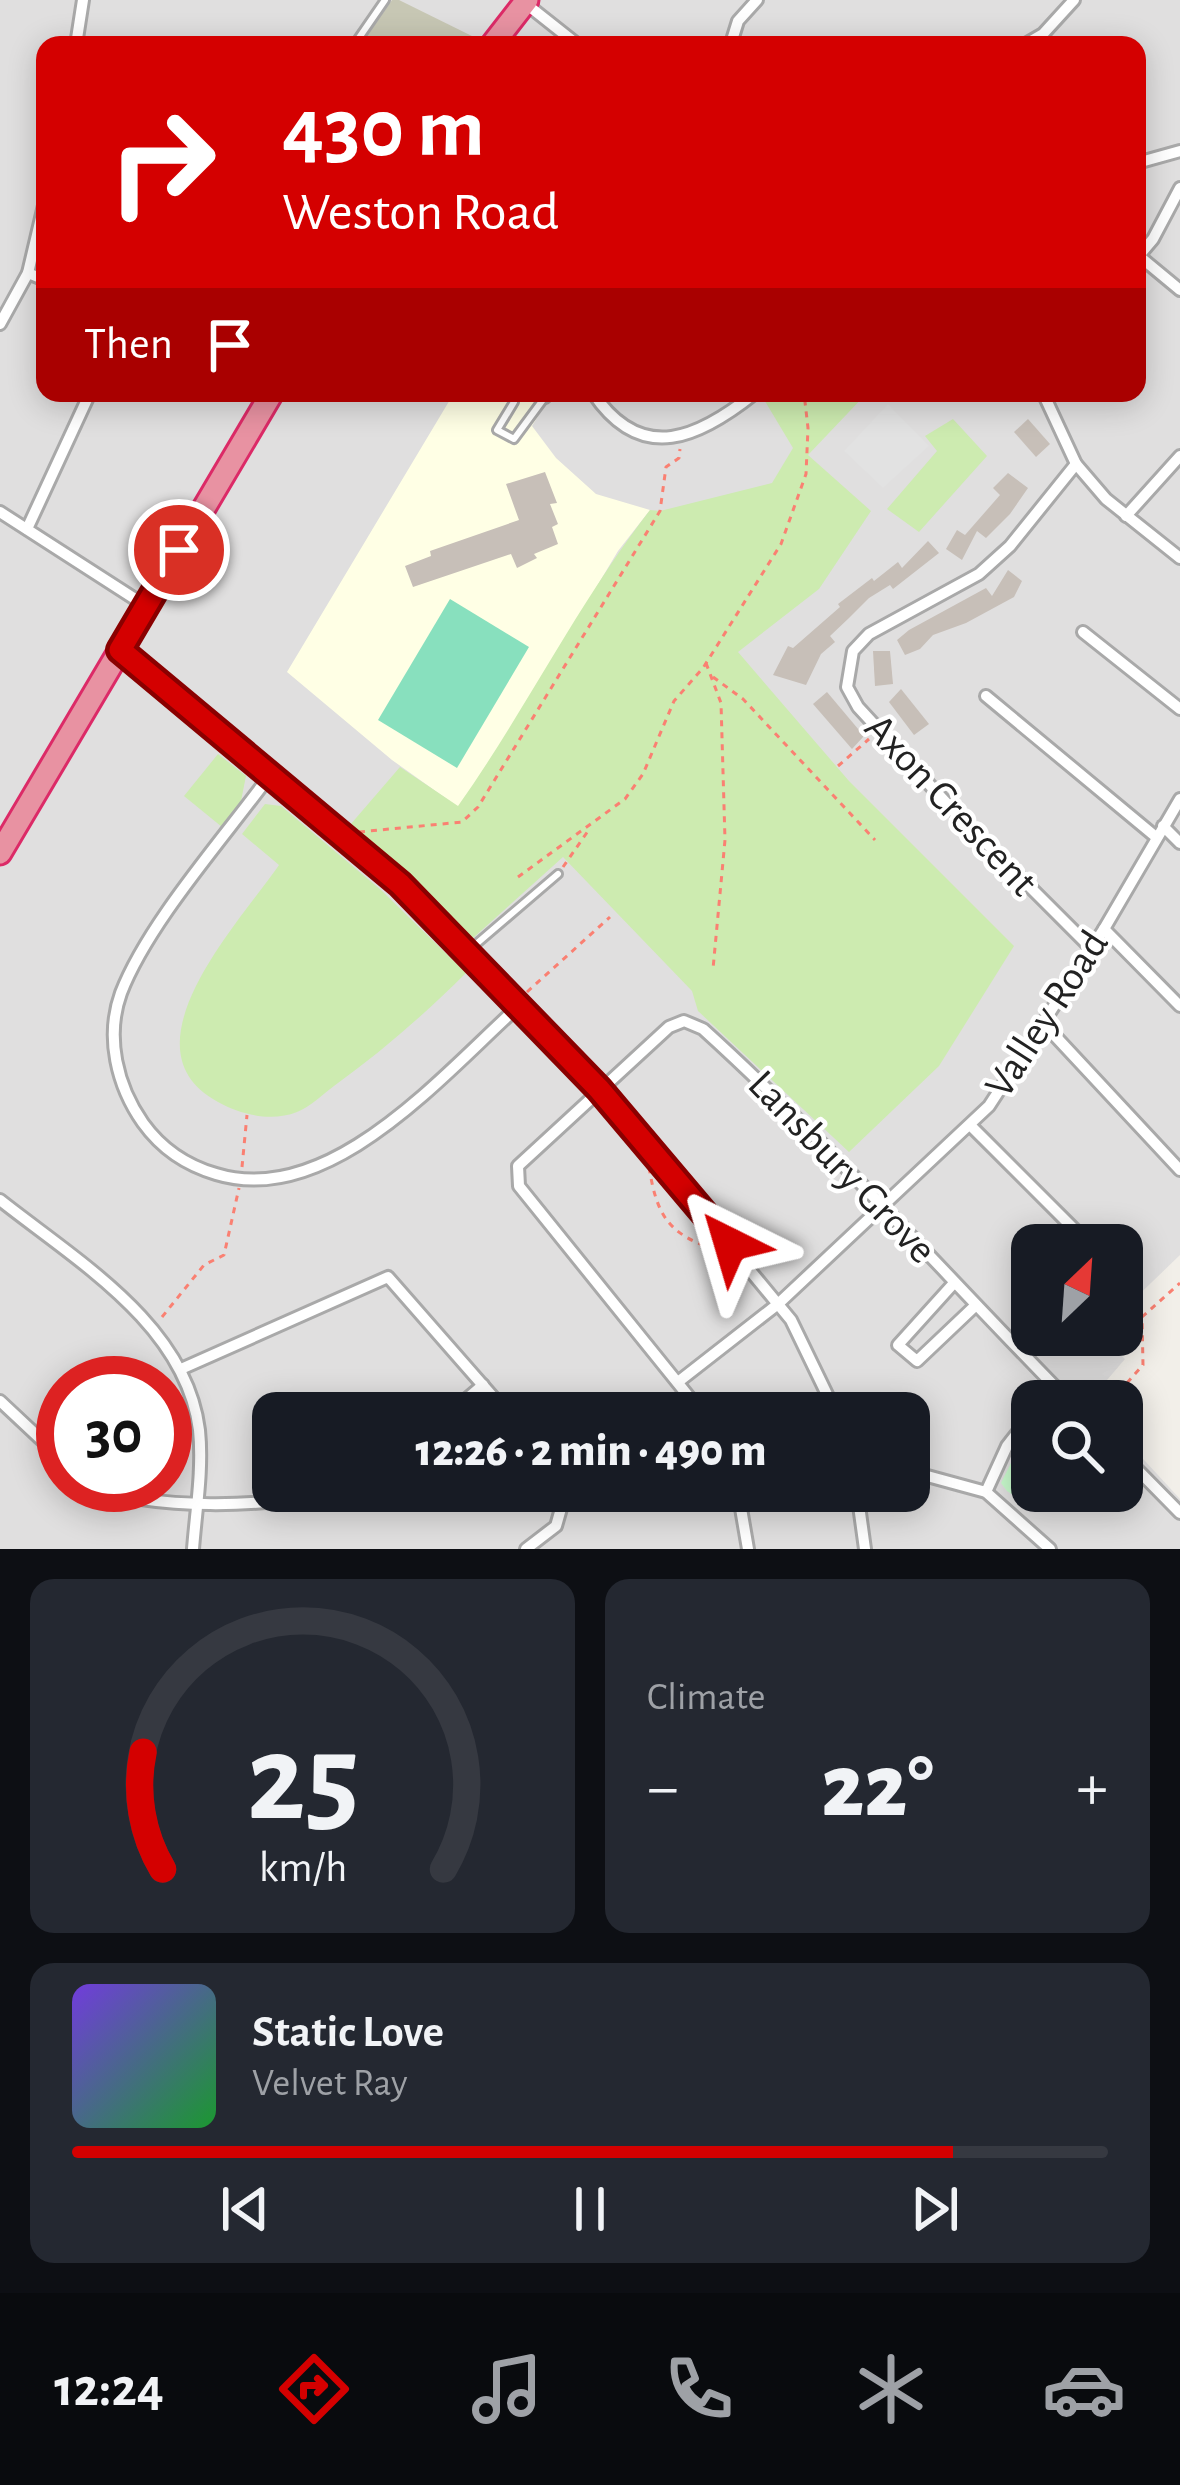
<!DOCTYPE html>
<meta charset="utf-8">
<style>
:root{--surface:#171b24;--page:#242831;--text:#f1f3f6;--muted:#9ea1a6;--line:#363941;--accent:#d40000}
body{margin:0;font-family:"Alegreya Sans",sans-serif;background:var(--page);color:var(--text);height:100vh;display:flex;flex-direction:column;font-size:45px;white-space:nowrap}
*{box-sizing:border-box;margin:0}
p{font-size:39px;color:var(--muted)}
.icon{flex:none;width:66px;height:66px;fill:none;stroke:currentColor;stroke-width:2;stroke-linecap:round;stroke-linejoin:round}
.map{position:relative;height:1549px;overflow:hidden}
.side{display:flex;flex-direction:column;gap:30px;padding:30px;background:#0d0f14;flex:1}
.side>*{flex:none}
.guide{position:absolute;left:36px;top:36px;width:1110px;height:366px;border-radius:24px;box-shadow:0 6px 30px #0003;background:#d40000;color:#fff;overflow:hidden}
.needle{width:78px;rotate:25deg}
.fabs{position:absolute;left:1011px;top:1224px;display:grid;gap:24px}
.fabs a{display:grid;place-items:center;width:132px;height:132px;border-radius:24px;background:var(--surface);box-shadow:0 6px 30px #0003;font-size:60px}
.speed{position:absolute;left:36px;top:1356px;display:flex;gap:24px;font-size:60px;font-weight:700;text-align:center}
.speed>*{display:grid;place-content:center;width:156px;height:156px;border-radius:50%;background:var(--surface);box-shadow:0 6px 30px #0003;line-height:1}
.speed .limit{border:18px solid #d22;background:#fff;color:#111}
.pin{position:absolute;display:grid;place-items:center;width:102px;height:102px;color:#fff;margin:-51px;border:6px solid #fff;border-radius:50%;box-shadow:0 3px 12px #0007}
.me{position:absolute;width:132px;margin:-66px;rotate:320deg;stroke-linejoin:round;filter:drop-shadow(0 0 9px #0008)}
.turn{display:flex;align-items:center;gap:42px;height:252px;padding:0 48px;font-size:54px}
.turn .icon{width:156px;height:156px;stroke-width:2.5}
.turn b{display:block;font-size:84px;line-height:102px}
.then{display:flex;align-items:center;height:114px;padding:0 48px;background:#0003;gap:24px;font-size:45px}
.big{font-size:90px;font-weight:800;line-height:1.1}
.side .tile{flex:1;display:flex;flex-direction:column;justify-content:center;gap:18px;min-width:0;padding:0 42px;border-radius:24px;background:var(--page)}
.side .dial{align-items:center;gap:0}
.dial svg{height:312px;overflow:visible;fill:none;stroke:var(--line);stroke-width:7;stroke-linecap:round;text-anchor:middle}
.dial text{fill:var(--text);stroke:none}
.song{display:flex;align-items:center;gap:36px}
.cover{width:144px;height:144px;border-radius:18px;background:linear-gradient(135deg,hsl(260 70% 55%),hsl(130 70% 35%))}
.played{height:12px;border-radius:6px;background:linear-gradient(90deg,var(--accent) 85%,var(--line) 85%)}
.keys{display:flex;justify-content:space-around;direction:ltr}
.heat{display:flex;justify-content:space-between;align-items:center;font-size:66px;direction:ltr}
.side .tiles{flex:1;display:grid;gap:30px;grid-template-columns:1fr 1fr}
.tile:last-child{grid-column:span 2}
.trip{position:absolute;left:252px;top:1392px;width:678px;height:120px;border-radius:24px;background:var(--surface);box-shadow:0 6px 30px #0003;font-weight:800;line-height:120px;text-align:center}
.tab-bar{display:flex;height:192px;justify-content:space-around;align-items:center;background:#090b0e;color:var(--muted)}
.tab-bar .icon{width:84px;height:84px}
.tab-bar .active{color:var(--accent)}
.tab-bar b{font-size:54px;color:var(--text)}
.map>svg:first-child{display:block}
.residential{fill:#e0dfdf;fill-rule:evenodd}
.education{fill:#ffffe5}
.construction{fill:#c7c7b4}
.grass{fill:#cdebb0}
.park{fill:#c8facc}
.pitch{fill:#88e0be}
.parking{fill:#e2e2e2}
.building{fill:#c7bfb8}
.lines{fill:none;stroke-linecap:round;stroke-linejoin:round}
.lane-casing{stroke:#a9a9a9;stroke-width:12}
.street-casing{stroke:#a9a9a9;stroke-width:16}
.highway-casing{stroke:#dc2a67;stroke-width:27}
.path{stroke:#fa8072;stroke-width:3;stroke-dasharray:6 6;stroke-linecap:butt}
.lane{stroke:#fff;stroke-width:6}
.street{stroke:#fff;stroke-width:10}
.highway{stroke:#e892a2;stroke-width:21}
.route-casing{stroke:#8a0000;stroke-width:30}
.route{stroke:#d40000;stroke-width:21}
.labels{text-anchor:middle;dominant-baseline:central;stroke-width:9;stroke-linejoin:round;paint-order:stroke}
.street-label{font-size:42px;fill:#222;stroke:#fff}
</style>
<div class="map">
<svg width="1180" height="1549" viewBox="0 0 1180 1549">
<rect width="100%" height="100%" fill="#f2efe9"/>
<!-- residential -->
<path class="residential" d="M 0,0 L 1180,0 L 1180,1255 L 1122,1311 L 1122,1245 L 1032,1245 L 1032,1335 L 1100,1335 L 1125,1359 L 1089,1401 L 1032,1401 L 1032,1491 L 1122,1491 L 1122,1436 L 1180,1499 L 1180,1549 L 0,1549 ZM 45,45 L 1137,45 L 1137,393 L 45,393 ZM 63,1383 L 165,1383 L 165,1485 L 63,1485 ZM 273,1413 L 909,1413 L 909,1491 L 273,1491 Z"/>
<!-- education -->
<path class="education" d="M 454,393 L 529,393 L 545,405 L 532,426 L 556,458 L 596,494 L 650,510 L 618,551 L 500,748 L 458,807 L 392,760 L 287,672 Z"/>
<!-- construction -->
<path class="construction" d="M 392,0 L 399,0 L 480,40 L 477,45 L 371,45 L 364,40 Z"/>
<!-- grass -->
<g class="grass">
<path d="M 760,393 L 867,393 L 808,455 L 871,511 L 819,589 L 738,652 L 849,781 L 1014,946 L 939,1066 L 849,1152 L 698,1011 L 692,991 L 563,857 L 473,938 L 350,825 L 400,767 L 458,806 C 526,710 578,603 650,510 L 660,511 L 772,483 L 793,448 Z"/>
<path d="M 953,419 L 987,456 L 919,532 L 887,509 L 937,451 L 925,436 Z"/>
<path d="M 218,754 L 246,776 L 241,801 L 222,827 L 184,796 Z"/>
<path d="M 265,804 L 281,806 L 381,890 L 466,973 C 425,1014 381,1052 334,1086 C 323,1094 310,1107 297,1112 C 272,1122 241,1115 218,1102 C 119,1049 239,923 279,865 L 242,834 Z"/>
</g>
<!-- park -->
<path class="park" d="M 1021,1443 L 1032,1451 L 1032,1491 L 1053,1491 L 1037,1511 L 1007,1491 L 1001,1483 Z"/>
<!-- pitch -->
<path class="pitch" d="M 450,599 L 529,647 L 457,768 L 378,720 Z"/>
<!-- parking -->
<path class="parking" d="M 888,404 L 929,446 L 883,488 L 844,451 Z"/>
<!-- building -->
<g class="building">
<path d="M 1028,419 L 1050,444 L 1036,457 L 1014,432 Z"/>
<path d="M 545,472 L 557,503 L 550,504 L 558,524 L 552,527 L 558,544 L 534,554 L 537,558 L 517,568 L 511,554 L 413,587 L 405,566 L 431,556 L 430,551 L 519,520 L 506,484 Z"/>
<path d="M 1008,473 L 1028,488 L 1010,514 L 986,538 L 977,531 L 962,560 L 946,549 L 957,530 L 965,535 L 1000,495 L 993,488 Z"/>
<path d="M 928,541 L 939,553 L 893,589 L 890,585 L 869,598 L 849,618 L 830,636 L 835,642 L 821,654 L 806,685 L 773,675 L 788,646 L 793,648 L 840,607 L 838,604 L 872,578 L 874,581 L 898,562 L 902,568 Z"/>
<path d="M 1008,570 L 1022,581 L 1014,597 L 966,623 L 933,635 L 920,649 L 905,655 L 897,640 L 909,630 L 986,588 L 992,596 Z"/>
<path d="M 873,651 L 890,651 L 893,684 L 875,686 Z"/>
<path d="M 901,689 L 929,724 L 914,735 L 889,702 Z"/>
<path d="M 827,692 L 864,736 L 852,749 L 813,704 Z"/>
</g>
<g class="lines">
<defs>
<g id="lane">
<path d="M 354,45 L 385,0"/>
<path d="M 514,402 L 497,430 L 514,439 L 545,397"/>
<path d="M 468,951 L 558,874"/>
<path d="M 692,1501 L 723,1491"/>
</g>
<g id="street">
<path d="M 525,3 L 578,45"/>
<path d="M 76,45 L 83,0"/>
<path d="M 737,45 L 733,37 L 738,21 L 757,0"/>
<path d="M 1024,45 L 1043,34 L 1074,0"/>
<path d="M 1137,163 L 1180,151"/>
<path d="M 1139,256 L 1180,290"/>
<path d="M 1137,258 L 1153,239 L 1180,188"/>
<path d="M 28,273 L 45,280"/>
<path d="M 0,324 L 28,273 L 45,201"/>
<path d="M 593,393 C 642,466 700,437 755,393"/>
<path d="M 1043,393 L 1076,464 L 1106,499 L 1180,558"/>
<path d="M 545,397 L 548,393"/>
<path d="M 1076,464 L 1010,546 L 979,574 L 869,634 L 853,651 L 847,687 L 858,707 L 951,808 L 1091,948"/>
<path d="M 0,512 L 146,606"/>
<path d="M 1126,516 L 1180,456"/>
<path d="M 27,529 L 90,393"/>
<path d="M 1083,632 L 1180,709"/>
<path d="M 120,650 L 400,884 L 600,1089 L 791,1320 L 836,1413"/>
<path d="M 986,696 L 1156,837"/>
<path d="M 270,775 C 224,838 148,923 121,993 C 105,1037 117,1086 143,1123 C 161,1148 185,1165 216,1174 C 330,1209 444,1073 520,1005"/>
<path d="M 1163,826 L 1180,843"/>
<path d="M 1104,929 L 1180,1006"/>
<path d="M 1044,1024 L 1180,1170"/>
<path d="M 970,1125 L 1090,1245"/>
<path d="M 0,1200 C 77,1261 186,1325 199,1430 C 203,1469 196,1510 193,1549"/>
<path d="M 1122,1276 L 1135,1289"/>
<path d="M 954,1283 L 898,1345 L 917,1361 L 976,1305"/>
<path d="M 181,1369 L 388,1277 L 507,1413"/>
<path d="M 678,1382 L 778,1304 L 989,1106 L 1104,929 L 1180,799"/>
<path d="M 0,1401 L 63,1460"/>
<path d="M 1043,1401 L 1056,1387"/>
<path d="M 450,1413 L 483,1385"/>
<path d="M 702,1413 L 519,1186 L 518,1166 L 669,1027 L 684,1021 L 703,1029 C 832,1146 947,1277 1069,1401"/>
<path d="M 1122,1454 L 1180,1513"/>
<path d="M 909,1471 L 986,1492 L 1050,1549"/>
<path d="M 94,1485 C 140,1511 280,1508 329,1491"/>
<path d="M 738,1491 L 748,1549"/>
<path d="M 857,1491 L 865,1549"/>
<path d="M 986,1492 L 1007,1446 L 1032,1414"/>
<path d="M 526,1549 L 556,1526 L 566,1491"/>
</g>
<g id="highway">
<path d="M 492,45 L 527,0"/>
<path d="M 0,853 L 272,393"/>
</g>
</defs>
<!-- lane casing -->
<use href="#lane" class="lane-casing"/>
<!-- street casing -->
<use href="#street" class="street-casing"/>
<!-- highway casing -->
<use href="#highway" class="highway-casing"/>
<!-- path -->
<g class="path">
<path d="M 706,663 L 721,703 L 725,840 L 713,969"/>
<path d="M 713,677 L 743,699 L 875,840"/>
<path d="M 838,766 L 869,739"/>
<path d="M 359,832 L 462,822 L 478,807 L 660,511 L 666,467 L 679,458 L 680,449"/>
<path d="M 563,867 L 588,831"/>
<path d="M 518,877 L 625,799 L 643,774 L 674,701 L 703,668 L 781,544 L 806,474 L 808,428 L 804,393"/>
<path d="M 527,992 L 610,917"/>
<path d="M 242,1167 L 247,1115"/>
<path d="M 649,1167 C 657,1216 668,1234 716,1250"/>
<path d="M 162,1317 L 204,1265 L 224,1255 L 239,1188"/>
<path d="M 1111,1401 L 1143,1365 L 1142,1317 L 1180,1283"/>
<path d="M 1017,1456 L 1031,1484 L 1024,1491 L 1018,1484 L 1025,1479"/>
</g>
<!-- lane -->
<use href="#lane" class="lane"/>
<!-- street -->
<use href="#street" class="street"/>
<!-- highway -->
<use href="#highway" class="highway"/>
</g>
<g class="lines">
<defs>
<path id="route" d="M 179,550 L 120,650 L 400,884 L 599,1089 L 730,1244"/>
</defs>
<!-- route casing -->
<use href="#route" class="route-casing"/>
<!-- route -->
<use href="#route" class="route"/>
</g>
<g class="labels">
<!-- street labels -->
<g class="street-label">
<text transform="translate(951 805) rotate(47)">Axon Crescent</text>
<text transform="translate(1047 1014) rotate(-57)">Valley Road</text>
<text transform="translate(842 1167) rotate(46)">Lansbury Grove</text>
</g>
</g>
</svg>
<div class="fabs">
<a><svg class="needle" viewBox="-14 -14 28 28"><path d="M0-13l5 13h-10z" fill="#e53935"/><path d="M0 13l5-13h-10z" fill="#9ea1a6"/></svg></a>
<a><svg class="icon" aria-label="search" viewBox="0 0 24 24"><circle cx="10" cy="10" r="6"/><path d="M15 15l6 6"/></svg></a>
</div>
<div class="speed"><div class="limit">30</div></div>
<div class="pin" style="left:179px;top:550px;background:#d93025"><svg class="icon" aria-label="arrive" viewBox="0 0 24 24"><path d="M6 21V4h12l-3 4 3 4H6"/></svg></div>
<svg class="me" style="left:730px;top:1244px" viewBox="-20 -20 40 40"><path d="M0-17L14 15 0 8-14 15z" fill="#d40000" stroke="#fff" stroke-width="4"/></svg>
<div class="trip">12:26 · 2 min · 490 m</div>
<div class="guide">
<div class="turn"><svg class="icon" aria-label="right" viewBox="0 0 24 24"><path d="M7 20v-9h11M14 6l5 5-5 5"/></svg><div><b>430 m</b>Weston Road</div></div>
<div class="then">Then<svg class="icon" aria-label="arrive" viewBox="0 0 24 24"><path d="M6 21V4h12l-3 4 3 4H6"/></svg></div>
</div>
</div>
<section class="side">
<div class="tiles">
<div class="tile dial"><svg viewBox="0 0 100 80">
<path d="M14 69A42 42 0 1 1 86 69"/>
<path d="M14 69A42 42 0 0 1 9 39" stroke="#d40000"/>
<text x="50" y="56" font-size="32" font-weight="700">25</text>
<text x="50" y="72" font-size="11">km/h</text>
</svg></div>
<div class="tile"><p>Climate</p>
<div class="heat"><a>−</a><b class="big">22°</b><a>+</a></div>
</div>
<div class="tile">
<div class="song"><i class="cover"></i><div><b>Static Love</b><p>Velvet Ray</p></div></div>
<div class="played"></div>
<div class="keys"><svg class="icon" aria-label="previous" viewBox="0 0 24 24"><path d="M18 5L8 12l10 7zM5 5v14"/></svg><svg class="icon" aria-label="pause" viewBox="0 0 24 24"><path d="M8 5v14M16 5v14"/></svg><svg class="icon" aria-label="next" viewBox="0 0 24 24"><path d="M6 5l10 7-10 7zM19 5v14"/></svg></div>
</div>
</div>
</section>
<nav class="tab-bar">
<b>12:24</b>
<svg class="icon active" aria-label="directions" viewBox="0 0 24 24"><path d="M12 3l9 9-9 9-9-9zM9 14v-3h6M13 9l2 2-2 2"/></svg>
<svg class="icon" aria-label="music" viewBox="0 0 24 24"><path d="M9 18V5l10-2v13"/><circle cx="6" cy="18" r="3"/><circle cx="16" cy="16" r="3"/></svg>
<svg class="icon" aria-label="phone" viewBox="0 0 24 24"><path d="M5 4h4l2 5-3 2q2 4 5 5l2-3 5 2v4C11 20 4 13 5 4z"/></svg>
<svg class="icon" aria-label="climate" viewBox="0 0 24 24"><path d="M12 3v18M4 7l16 10M4 17L20 7"/></svg>
<svg class="icon" aria-label="car" viewBox="0 0 24 24"><path d="M5 17H2v-5l4-1 3-4h7l3 4 3 1v5h-3M9 17h6M6 11h13"/><circle cx="7" cy="17" r="2"/><circle cx="17" cy="17" r="2"/></svg>
</nav>
